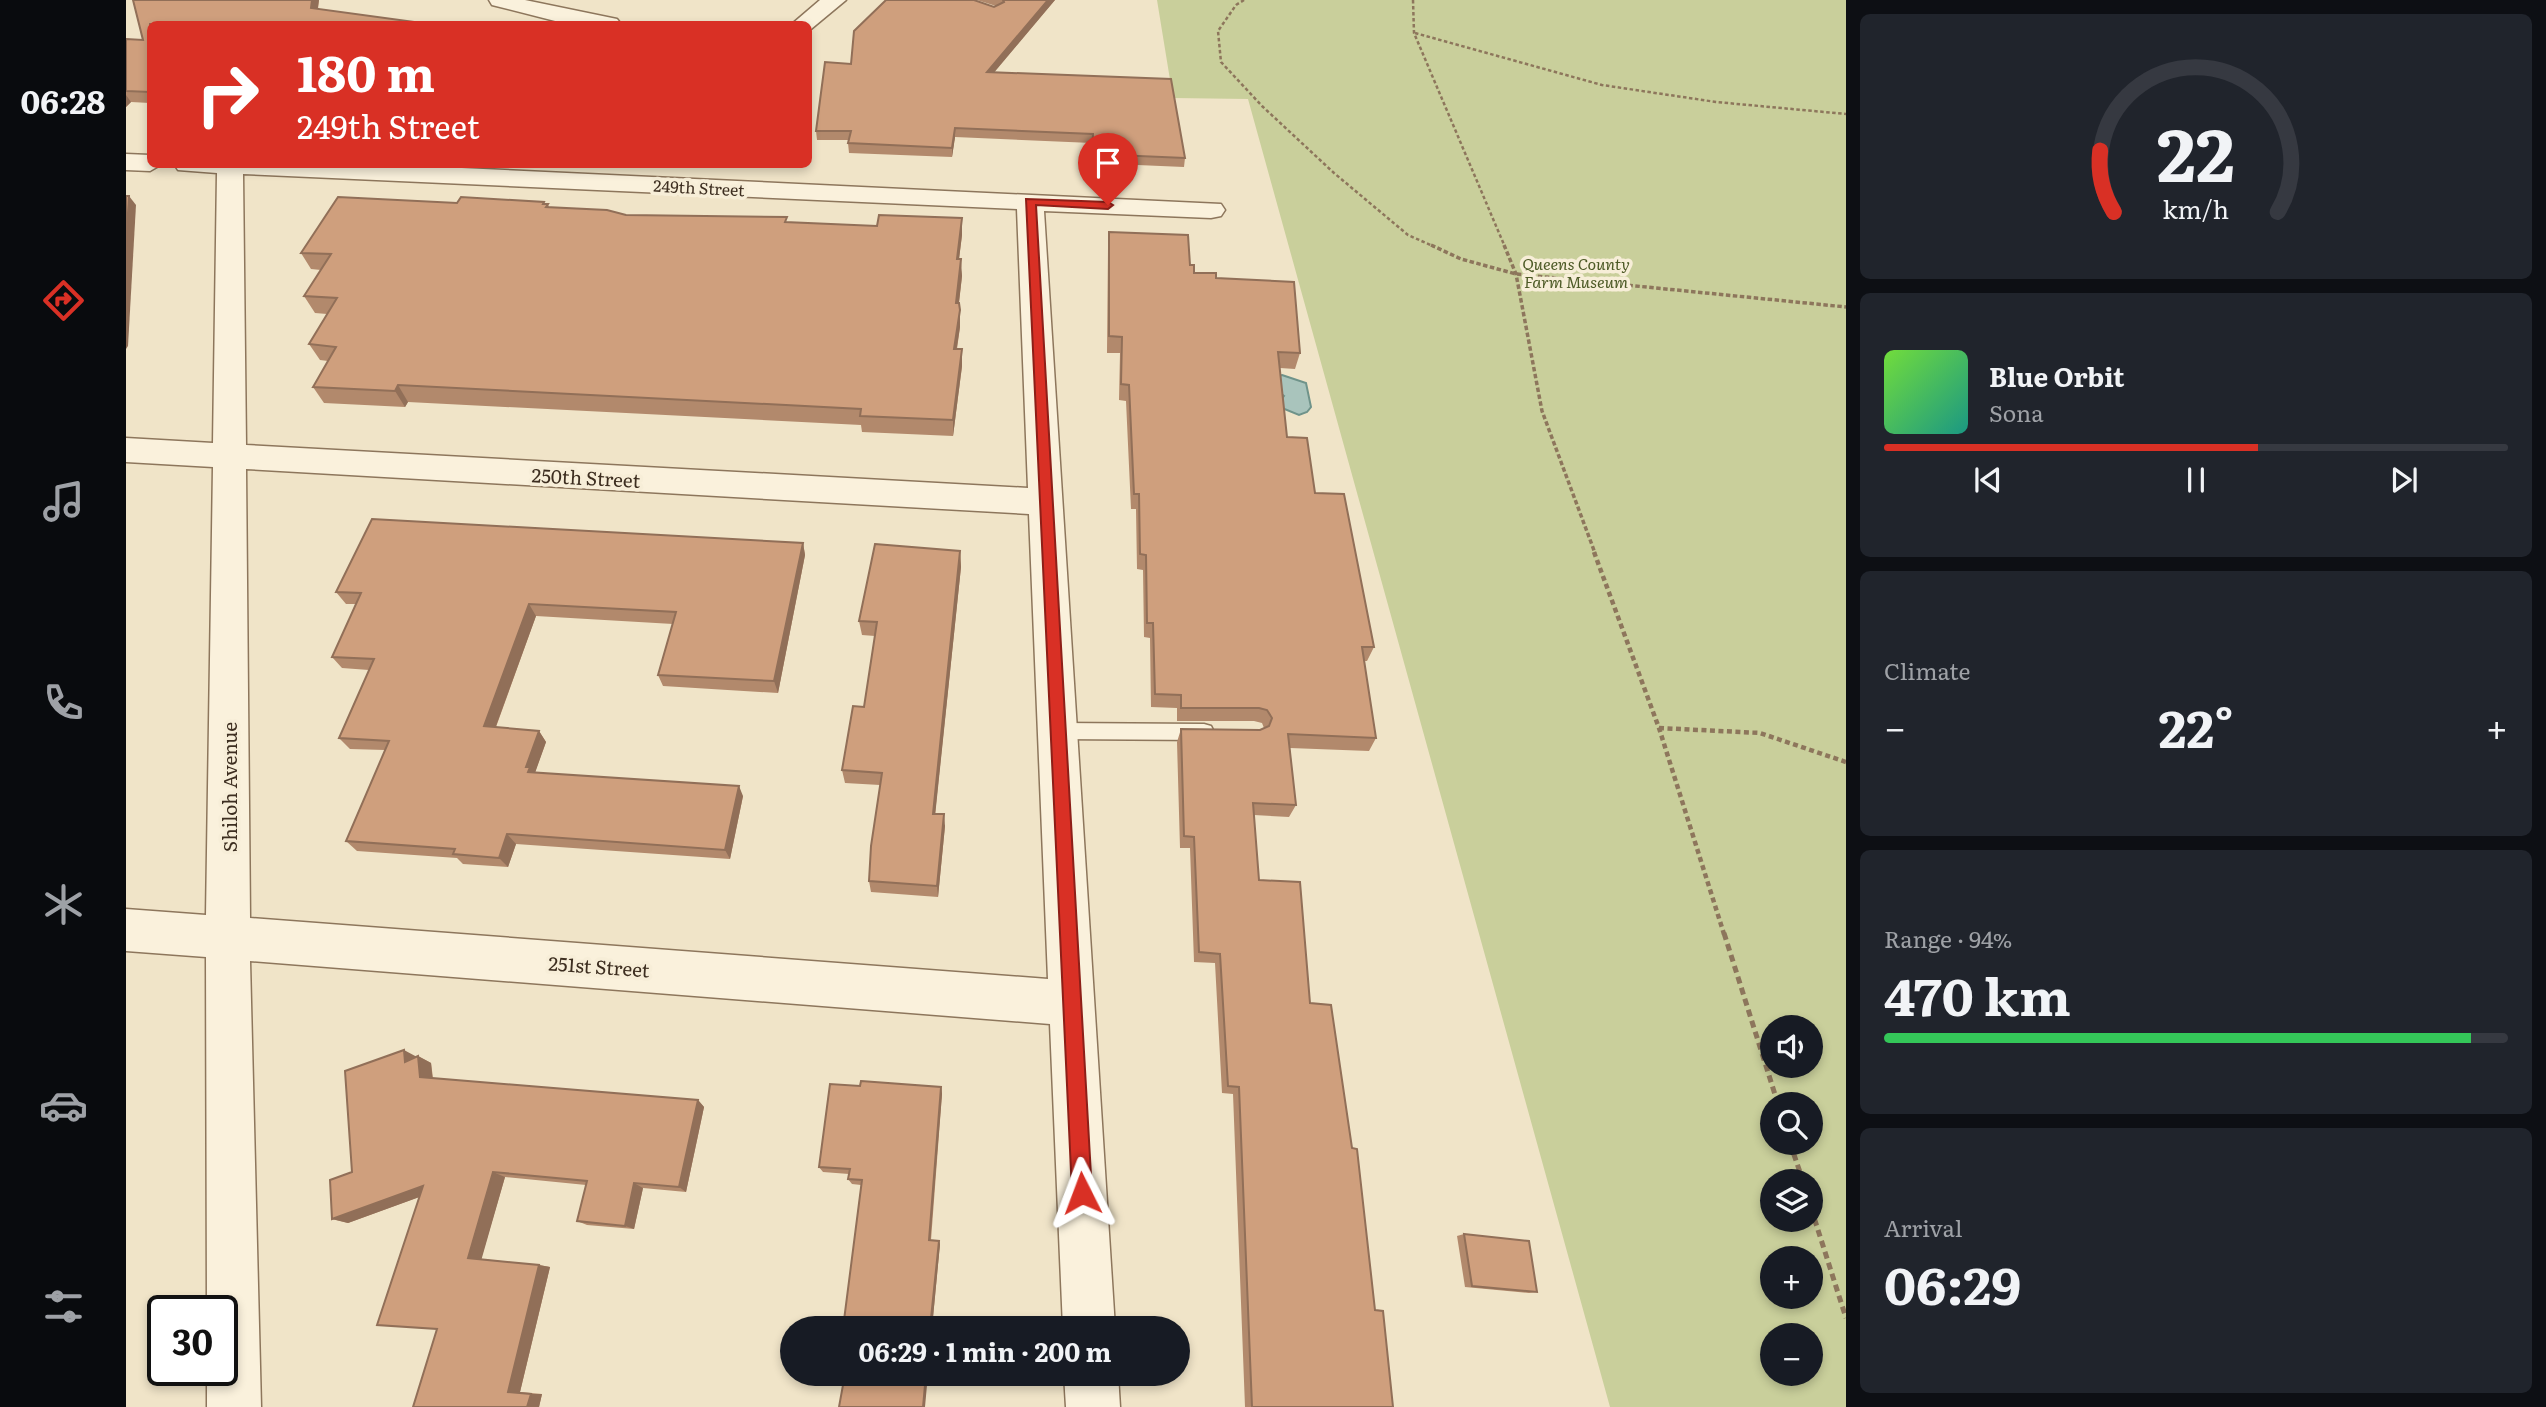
<!DOCTYPE html>
<meta charset="utf-8">
<style>
:root{--surface:#171b24;--page:#20242c;--text:#f1f3f6;--muted:#9ea1a6;--line:#363941;--accent:#d93025}
body{margin:0;font-family:Literata,serif;background:var(--page);color:var(--text);height:100vh;display:flex;flex-direction:column;font-size:26px;white-space:nowrap}
*{box-sizing:border-box;margin:0}
p{font-size:23px;color:var(--muted)}
.icon{flex:none;width:38px;height:38px;fill:none;stroke:currentColor;stroke-width:2;stroke-linecap:round;stroke-linejoin:round}
.map{position:relative;flex:1;overflow:hidden}
.details{display:flex;flex-direction:column;gap:14px;padding:14px;background:#0d0f14;width:700px}
.details>*{flex:none}
.top-card{position:absolute;left:21px;top:21px;width:665px;height:147px;border-radius:10px;box-shadow:0 4px 10px #0003;background:#d93025;color:#fff;overflow:hidden}
.fabs{position:absolute;left:1634px;top:1015px;display:grid;gap:14px}
.fabs a{display:grid;place-items:center;width:63px;height:63px;border-radius:50%;background:var(--surface);box-shadow:0 4px 10px #0003;font-size:35px}
.speed{position:absolute;left:21px;top:1295px;display:flex;gap:14px;font-size:35px;font-weight:700;text-align:center}
.speed>*{display:grid;place-content:center;width:91px;height:91px;border-radius:50%;background:var(--surface);box-shadow:0 4px 10px #0003;line-height:1}
.speed .limit{border:4px solid #111;border-radius:10px;background:#fff;color:#111}
.pin{position:absolute;display:grid;place-items:center;width:60px;height:60px;color:#fff;margin:-72px -30px;border-radius:50% 50% 50% 0;rotate:-45deg;box-shadow:0 0 7px #0007}
.pin .icon{rotate:45deg}
.me{position:absolute;width:77px;margin:-38px;rotate:357deg;stroke-linejoin:round;filter:drop-shadow(0 0 5px #0008)}
.turn{display:flex;align-items:center;gap:24px;height:147px;padding:0 35px;font-size:32px}
.turn .icon{width:91px;height:91px;stroke-width:2.5}
.turn b{display:block;font-size:49px;line-height:60px}
.big{font-size:52px;font-weight:700;line-height:1.1}
.details .widget{flex:1;display:flex;flex-direction:column;justify-content:center;gap:10px;min-width:0;padding:0 24px;border-radius:10px;background:var(--page)}
.details .dial{align-items:center;gap:0}
.dial svg{height:182px;overflow:visible;fill:none;stroke:var(--line);stroke-width:7;stroke-linecap:round;text-anchor:middle}
.dial text{fill:var(--text);stroke:none}
.song{display:flex;align-items:center;gap:21px}
.cover{width:84px;height:84px;border-radius:10px;background:linear-gradient(135deg,hsl(100 70% 55%),hsl(170 70% 35%))}
.played{height:7px;border-radius:4px;background:linear-gradient(90deg,var(--accent) 60%,var(--line) 60%)}
.keys{display:flex;justify-content:space-around;direction:ltr}
.heat{display:flex;justify-content:space-between;align-items:center;font-size:38px;direction:ltr}
.charge{height:10px;border-radius:5px;background:linear-gradient(90deg,#34c759 94%,var(--line) 0)}
.trip{position:absolute;left:654px;top:1316px;width:410px;height:70px;border-radius:35px;background:var(--surface);box-shadow:0 4px 10px #0003;font-weight:700;line-height:70px;text-align:center}
main{display:flex;flex:1;min-height:0}
.menu{display:flex;flex-direction:column;width:126px;justify-content:space-around;align-items:center;background:#090b0e;color:var(--muted)}
.menu .icon{width:49px;height:49px}
.menu .active{color:var(--accent)}
.menu b{font-size:32px;color:var(--text)}
.map>svg:first-child{display:block}
.green{fill:#c9cf9b;fill-rule:evenodd}
.water{fill:#a9c4bc;stroke:#6f938a;stroke-width:2}
.lines{fill:none;stroke-linecap:round;stroke-linejoin:round}
.lane-casing{stroke:#8d765c;stroke-width:3}
.street-casing{stroke:#8d765c;stroke-width:3}
.path-far3{stroke:#8d765c;stroke-width:2.5;stroke-dasharray:3.5 2.5;stroke-linecap:butt}
.path-far2{stroke:#8d765c;stroke-width:3.5;stroke-dasharray:4.5 2.5;stroke-linecap:butt}
.path-far1{stroke:#8d765c;stroke-width:4.5;stroke-dasharray:5 3.5;stroke-linecap:butt}
.path{stroke:#8d765c;stroke-width:5;stroke-dasharray:7 4.5;stroke-linecap:butt}
.lane{fill:#faf1dc;fill-rule:evenodd}
.street{fill:#faf1dc;fill-rule:evenodd}
.wall{fill:#b2896c}
.shaded-wall{fill:#916f58}
.building{fill:#cf9f7d;stroke:#916f58;stroke-width:2}
.route{fill:#d93025;stroke:#8d1f18;stroke-width:2}
.labels{text-anchor:middle;dominant-baseline:central;stroke-width:7;stroke-linejoin:round;paint-order:stroke}
.far-street-label{font-size:16px;fill:#3d2e20;stroke:#f7eed8}
.far-park-label{font-size:16px;font-style:italic;fill:#4d5a26;stroke:#f7eed8}
.street-label{font-size:19px;fill:#3d2e20;stroke:#f7eed8}
</style>
<main>
<nav class="menu">
<b>06:28</b>
<svg class="icon active" aria-label="directions" viewBox="0 0 24 24"><path d="M12 3l9 9-9 9-9-9zM9 14v-3h6M13 9l2 2-2 2"/></svg>
<svg class="icon" aria-label="music" viewBox="0 0 24 24"><path d="M9 18V5l10-2v13"/><circle cx="6" cy="18" r="3"/><circle cx="16" cy="16" r="3"/></svg>
<svg class="icon" aria-label="phone" viewBox="0 0 24 24"><path d="M5 4h4l2 5-3 2q2 4 5 5l2-3 5 2v4C11 20 4 13 5 4z"/></svg>
<svg class="icon" aria-label="climate" viewBox="0 0 24 24"><path d="M12 3v18M4 7l16 10M4 17L20 7"/></svg>
<svg class="icon" aria-label="car" viewBox="0 0 24 24"><path d="M5 17H2v-5l4-1 3-4h7l3 4 3 1v5h-3M9 17h6M6 11h13"/><circle cx="7" cy="17" r="2"/><circle cx="17" cy="17" r="2"/></svg>
<svg class="icon" aria-label="filters" viewBox="0 0 24 24"><path d="M4 7h16M4 17h16"/><circle cx="9" cy="7" r="2"/><circle cx="15" cy="17" r="2"/></svg>
</nav>
<div class="map">
<svg width="1720" height="1407" viewBox="0 0 1720 1407">
<rect width="100%" height="100%" fill="#f0e4c8"/>
<!-- green -->
<path class="green" d="M 1031,0 L 1720,0 L 1720,1407 L 1484,1407 L 1122,99 L 1047,98 ZM 1647,1027 L 1685,1027 L 1685,1066 L 1647,1066 ZM 1647,1104 L 1685,1104 L 1685,1143 L 1647,1143 ZM 1647,1181 L 1685,1181 L 1685,1220 L 1647,1220 ZM 1647,1258 L 1685,1258 L 1685,1297 L 1647,1297 ZM 1647,1335 L 1685,1335 L 1685,1374 L 1647,1374 Z"/>
<!-- water -->
<path class="water" d="M 1156,375 L 1180,383 L 1185,407 L 1181,412 L 1173,415 L 1156,408 L 1154,401 L 1158,396 L 1146,387 L 1149,377 Z"/>
<g class="lines">
<defs>
<path id="lane" d="M 932,723 L 1078,724 L 1085,726 L 1088,732 L 1085,738 L 1078,740 L 932,739 L 925,737 L 922,731 L 925,725 Z"/>
<g id="street">
<path d="M 363,0 L 399,0 L 491,19 L 495,24 L 441,24 L 366,5 Z"/>
<path d="M 694,0 L 720,0 L 685,29 L 682,30 L 682,24 L 666,24 Z"/>
<path d="M 0,154 L 24,155 L 24,164 L 36,164 L 24,171 L 0,170 Z"/>
<path d="M 48,164 L 250,164 L 1095,204 L 1099,210 L 1095,216 L 1085,218 L 918,211 L 989,1328 L 937,1328 L 924,1024 L 124,961 L 135,1407 L 81,1407 L 81,1370 L 96,1370 L 96,1311 L 81,1311 L 80,957 L 0,951 L 0,909 L 80,915 L 87,467 L 0,462 L 0,438 L 87,443 L 91,173 L 52,170 ZM 117,174 L 891,209 L 902,488 L 120,445 ZM 120,469 L 903,514 L 922,979 L 124,918 Z"/>
<path d="M 938,1374 L 992,1374 L 994,1407 L 940,1407 Z"/>
</g>
</defs>
<!-- lane casing -->
<use href="#lane" class="lane-casing"/>
<!-- street casing -->
<use href="#street" class="street-casing"/>
<!-- path-far3 -->
<g class="path-far3">
<path d="M 1118,0 L 1110,5 L 1092,31 L 1095,62 L 1136,106 L 1208,173 L 1282,235 L 1309,247"/>
<path d="M 1287,0 L 1288,33 L 1379,247"/>
<path d="M 1289,33 L 1476,85 L 1590,102 L 1720,114"/>
</g>
<!-- path-far2 -->
<g class="path-far2">
<path d="M 1305,245 L 1335,259 L 1390,274 L 1720,307"/>
<path d="M 1378,245 L 1390,274 L 1416,411 L 1469,553"/>
</g>
<!-- path-far1 -->
<g class="path-far1">
<path d="M 1468,552 L 1533,728 L 1598,934"/>
<path d="M 1533,728 L 1634,733 L 1720,762"/>
</g>
<!-- path -->
<g class="path">
<path d="M 1598,933 L 1652,1104"/>
<path d="M 1664,1143 L 1677,1181"/>
<path d="M 1685,1208 L 1720,1318"/>
</g>
<!-- lane -->
<use href="#lane" class="lane"/>
<!-- street -->
<use href="#street" class="street"/>
</g>
<!-- wall -->
<g class="wall">
<path d="M 7,0 L 193,0 L 192,9 L 24,24 L 24,103 L 5,102 L 0,107 L 0,39 L 17,40 Z"/>
<path d="M 851,0 L 929,0 L 868,72 L 1059,158 L 1058,167 L 965,163 L 966,143 L 829,137 L 826,157 L 723,153 L 722,143 L 723,140 L 691,140 L 690,131 L 725,64 L 870,6 Z"/>
<path d="M 331,203 L 422,204 L 423,207 L 500,215 L 662,222 L 836,235 L 833,259 L 836,276 L 833,303 L 834,327 L 831,349 L 836,349 L 836,366 L 827,436 L 736,432 L 735,425 L 282,402 L 279,407 L 198,403 L 187,387 L 202,361 L 194,360 L 183,344 L 201,314 L 189,313 L 178,296 L 195,270 L 185,269 L 175,253 Z"/>
<path d="M 983,232 L 1064,265 L 1068,273 L 1090,278 L 1174,353 L 1169,369 L 1154,368 L 1161,437 L 1189,493 L 1248,647 L 1241,661 L 1238,661 L 1250,738 L 1243,751 L 1164,748 L 1170,805 L 1163,817 L 1128,815 L 1133,880 L 1184,1003 L 1249,1310 L 1267,1407 L 1119,1407 L 1107,1094 L 1096,1093 L 1089,963 L 1068,962 L 1064,848 L 1054,848 L 1051,742 L 1055,729 L 1134,730 L 1138,728 L 1136,723 L 1128,721 L 1051,721 L 1051,708 L 1025,707 L 1024,638 L 1018,637 L 1017,570 L 1011,569 L 1010,509 L 1005,509 L 1000,401 L 993,400 L 994,353 L 981,353 L 982,248 Z"/>
<path d="M 677,543 L 679,555 L 652,693 L 537,686 L 532,675 L 547,624 L 410,616 L 370,727 L 413,731 L 420,742 L 409,772 L 617,796 L 604,859 L 390,844 L 382,867 L 337,864 L 331,858 L 231,851 L 220,841 L 259,750 L 224,749 L 213,738 L 243,670 L 216,668 L 206,657 L 230,604 L 220,604 L 210,592 Z"/>
<path d="M 834,551 L 835,567 L 809,814 L 819,826 L 812,897 L 745,892 L 743,881 L 754,785 L 719,783 L 716,770 L 738,707 L 749,636 L 736,635 L 733,621 Z"/>
<path d="M 292,1056 L 305,1063 L 307,1078 L 572,1100 L 578,1107 L 560,1192 L 517,1188 L 508,1229 L 461,1225 L 451,1221 L 460,1185 L 379,1177 L 355,1259 L 413,1265 L 424,1267 L 394,1392 L 416,1394 L 413,1407 L 287,1407 L 311,1329 L 293,1197 L 222,1223 L 206,1219 L 226,1172 L 290,1057 Z"/>
<path d="M 734,1086 L 815,1087 L 816,1094 L 805,1240 L 814,1244 L 806,1328 L 717,1328 L 735,1185 L 726,1184 L 722,1179 L 723,1174 L 697,1172 L 693,1167 Z"/>
<path d="M 1338,1234 L 1411,1292 L 1403,1293 L 1339,1287 L 1331,1236 Z"/>
</g>
<!-- shaded-wall -->
<g class="shaded-wall">
<path d="M 186,0 L 193,0 L 190,19 L 185,8 Z"/>
<path d="M 922,0 L 929,0 L 861,81 L 861,72 Z"/>
<path d="M 0,95 L 5,102 L 0,107 Z"/>
<path d="M 829,128 L 829,137 L 826,157 L 826,148 Z"/>
<path d="M 3,196 L 10,205 L 2,346 L 0,349 L 0,247 Z"/>
<path d="M 836,218 L 836,235 L 831,275 L 831,259 Z"/>
<path d="M 835,259 L 836,276 L 831,319 L 830,303 Z"/>
<path d="M 834,310 L 834,327 L 828,365 L 828,349 Z"/>
<path d="M 836,349 L 836,366 L 827,436 L 827,420 Z"/>
<path d="M 272,385 L 282,402 L 279,407 L 269,391 Z"/>
<path d="M 677,543 L 679,555 L 652,693 L 648,681 Z"/>
<path d="M 834,551 L 835,567 L 808,826 L 807,814 Z"/>
<path d="M 403,604 L 410,616 L 366,737 L 358,726 Z"/>
<path d="M 413,731 L 420,742 L 409,773 L 410,782 L 400,767 Z"/>
<path d="M 613,786 L 617,796 L 604,859 L 599,850 Z"/>
<path d="M 818,814 L 819,826 L 812,897 L 811,886 Z"/>
<path d="M 381,834 L 390,844 L 382,867 L 373,858 Z"/>
<path d="M 278,1050 L 291,1057 L 279,1062 Z"/>
<path d="M 292,1056 L 305,1063 L 307,1084 L 294,1077 Z"/>
<path d="M 815,1087 L 816,1094 L 804,1243 L 803,1240 Z"/>
<path d="M 572,1100 L 578,1107 L 560,1192 L 553,1187 Z"/>
<path d="M 367,1172 L 379,1177 L 355,1261 L 342,1258 Z"/>
<path d="M 508,1183 L 517,1188 L 508,1229 L 499,1226 Z"/>
<path d="M 297,1186 L 310,1191 L 222,1223 L 206,1219 Z"/>
<path d="M 813,1241 L 814,1244 L 806,1328 L 804,1328 Z"/>
<path d="M 413,1265 L 424,1267 L 394,1392 L 382,1392 Z"/>
<path d="M 800,1374 L 802,1374 L 799,1407 L 797,1407 Z"/>
<path d="M 405,1394 L 416,1394 L 413,1407 L 401,1407 Z"/>
</g>
<!-- building -->
<g class="building">
<path d="M 7,0 L 186,0 L 185,8 L 303,24 L 24,24 L 24,92 L 0,91 L 0,39 L 17,40 Z"/>
<path d="M 760,0 L 848,0 L 868,7 L 878,2 L 877,0 L 922,0 L 861,72 L 1045,79 L 1059,158 L 966,154 L 967,134 L 829,128 L 826,148 L 722,143 L 725,131 L 690,131 L 699,62 L 725,64 L 728,31 Z"/>
<path d="M 0,196 L 3,196 L 0,247 Z"/>
<path d="M 212,197 L 331,203 L 335,197 L 418,202 L 417,204 L 422,204 L 420,207 L 481,210 L 500,215 L 661,217 L 659,222 L 751,226 L 753,215 L 836,218 L 831,259 L 835,259 L 830,303 L 833,303 L 834,310 L 828,349 L 836,349 L 827,420 L 734,416 L 735,409 L 272,385 L 269,391 L 187,387 L 210,347 L 183,344 L 211,298 L 178,296 L 205,254 L 175,253 Z"/>
<path d="M 983,232 L 1062,235 L 1064,265 L 1068,265 L 1068,273 L 1090,273 L 1090,278 L 1168,282 L 1174,353 L 1152,352 L 1161,437 L 1181,438 L 1189,493 L 1218,494 L 1248,647 L 1236,647 L 1250,738 L 1162,734 L 1170,805 L 1127,803 L 1133,880 L 1174,882 L 1184,1003 L 1205,1005 L 1226,1148 L 1231,1149 L 1249,1310 L 1257,1311 L 1267,1407 L 1126,1407 L 1113,1087 L 1102,1086 L 1094,954 L 1073,952 L 1068,837 L 1058,836 L 1055,729 L 1134,730 L 1143,726 L 1146,718 L 1141,710 L 1133,708 L 1055,708 L 1055,695 L 1029,694 L 1027,623 L 1021,623 L 1020,555 L 1014,554 L 1013,494 L 1008,494 L 1003,385 L 995,384 L 996,337 L 983,336 Z"/>
<path d="M 246,519 L 677,543 L 648,681 L 532,675 L 550,612 L 403,604 L 358,726 L 413,731 L 400,767 L 404,767 L 402,772 L 613,786 L 599,850 L 381,834 L 373,858 L 327,854 L 329,849 L 220,841 L 263,741 L 213,738 L 248,659 L 206,657 L 235,593 L 210,592 Z"/>
<path d="M 749,544 L 834,551 L 807,814 L 818,814 L 811,886 L 743,881 L 745,846 L 756,773 L 716,770 L 727,706 L 738,707 L 751,622 L 733,621 Z"/>
<path d="M 278,1050 L 279,1062 L 292,1056 L 294,1077 L 572,1100 L 553,1187 L 508,1183 L 499,1226 L 451,1221 L 461,1181 L 367,1172 L 342,1258 L 413,1265 L 382,1392 L 405,1394 L 401,1407 L 287,1407 L 311,1329 L 251,1325 L 297,1186 L 206,1219 L 204,1180 L 226,1172 L 219,1071 Z"/>
<path d="M 735,1081 L 815,1087 L 803,1240 L 813,1241 L 804,1328 L 717,1328 L 736,1180 L 722,1179 L 724,1169 L 693,1167 L 704,1084 L 734,1086 Z"/>
<path d="M 1338,1234 L 1403,1241 L 1411,1292 L 1346,1286 Z"/>
<path d="M 719,1374 L 800,1374 L 797,1407 L 713,1407 Z"/>
</g>
<!-- route -->
<path class="route" d="M 900,199 L 982,202 L 987,205 L 982,209 L 910,205 L 966,1193 L 963,1200 L 956,1203 L 949,1200 L 946,1193 Z"/>
<g class="labels">
<!-- far-street labels -->
<g class="far-street-label">
<text transform="translate(573 187) rotate(3)">249th Street</text>
</g>
<!-- far-park labels -->
<g class="far-park-label">
<text x="1450" y="263">Queens County<tspan x="1450" dy="18">Farm Museum</tspan></text>
</g>
<!-- street labels -->
<g class="street-label">
<text transform="translate(460 477) rotate(3)">250th Street</text>
<text transform="translate(103 787) rotate(-90)">Shiloh Avenue</text>
<text transform="translate(473 966) rotate(4)">251st Street</text>
</g>
</g>
</svg>
<div class="fabs">
<a><svg class="icon" aria-label="sound" viewBox="0 0 24 24"><path d="M4 9h4l5-4v14l-5-4H4zM17 9q2 3 0 6"/></svg></a>
<a><svg class="icon" aria-label="search" viewBox="0 0 24 24"><circle cx="10" cy="10" r="6"/><path d="M15 15l6 6"/></svg></a>
<a><svg class="icon" aria-label="layers" viewBox="0 0 24 24"><path d="M12 4l9 5-9 5-9-5zM3 14l9 5 9-5"/></svg></a>
<a>+</a>
<a>−</a>
</div>
<div class="speed"><div class="limit">30</div></div>
<div class="pin" style="left:982px;top:205px;background:#d93025"><svg class="icon" aria-label="arrive" viewBox="0 0 24 24"><path d="M6 21V4h12l-3 4 3 4H6"/></svg></div>
<svg class="me" style="left:956px;top:1193px" viewBox="-20 -20 40 40"><path d="M0-17L14 15 0 8-14 15z" fill="#d93025" stroke="#fff" stroke-width="4"/></svg>
<div class="trip">06:29 · 1 min · 200 m</div>
<div class="top-card">
<div class="turn"><svg class="icon" aria-label="right" viewBox="0 0 24 24"><path d="M7 20v-9h11M14 6l5 5-5 5"/></svg><div><b>180 m</b>249th Street</div></div>
</div>
</div>
<section class="details">
<div class="widget dial"><svg viewBox="0 0 100 80">
<path d="M14 69A42 42 0 1 1 86 69"/>
<path d="M14 69A42 42 0 0 1 8 42" stroke="#d93025"/>
<text x="50" y="56" font-size="32" font-weight="700">22</text>
<text x="50" y="72" font-size="11">km/h</text>
</svg></div>
<div class="widget">
<div class="song"><i class="cover"></i><div><b>Blue Orbit</b><p>Sona</p></div></div>
<div class="played"></div>
<div class="keys"><svg class="icon" aria-label="previous" viewBox="0 0 24 24"><path d="M18 5L8 12l10 7zM5 5v14"/></svg><svg class="icon" aria-label="pause" viewBox="0 0 24 24"><path d="M8 5v14M16 5v14"/></svg><svg class="icon" aria-label="next" viewBox="0 0 24 24"><path d="M6 5l10 7-10 7zM19 5v14"/></svg></div>
</div>
<div class="widget"><p>Climate</p>
<div class="heat"><a>−</a><b class="big">22°</b><a>+</a></div>
</div>
<div class="widget"><p>Range · 94%</p><b class="big">470 km</b><div class="charge"></div></div>
<div class="widget"><p>Arrival</p><b class="big">06:29</b></div>
</section>
</main>
